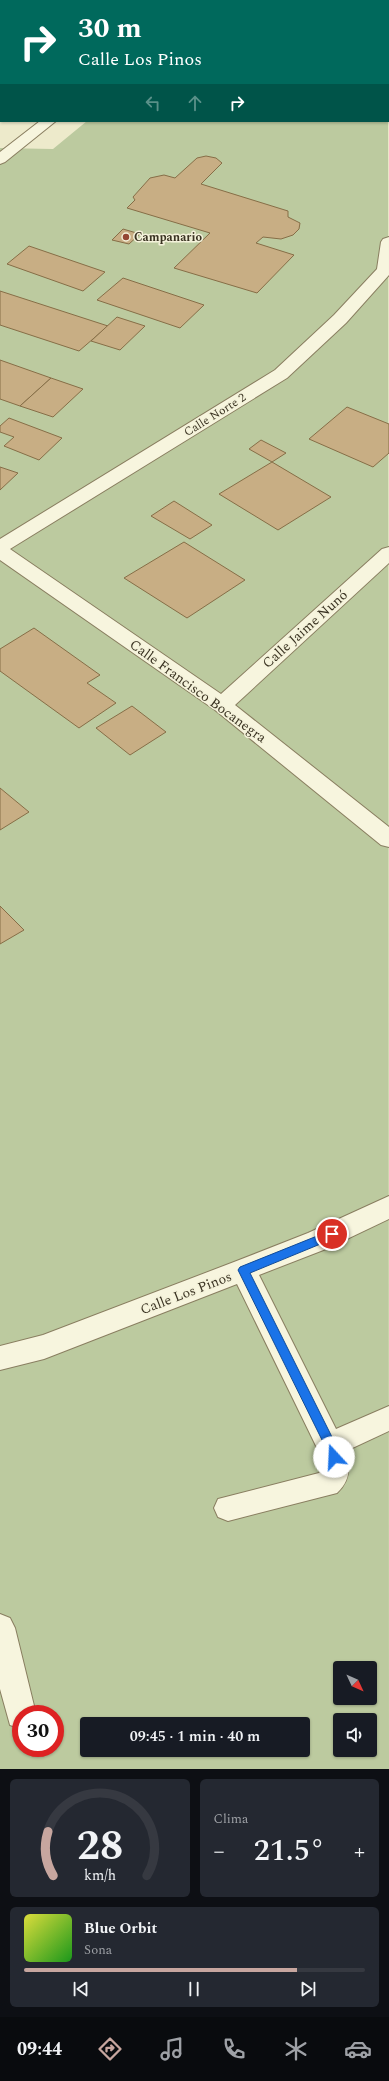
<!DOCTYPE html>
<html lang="es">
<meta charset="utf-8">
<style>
:root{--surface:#171b24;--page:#242831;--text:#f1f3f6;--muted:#9ea1a6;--line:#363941;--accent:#c7a69f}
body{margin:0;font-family:Spectral,serif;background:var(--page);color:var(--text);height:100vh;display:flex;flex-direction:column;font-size:15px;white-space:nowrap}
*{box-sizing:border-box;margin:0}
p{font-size:13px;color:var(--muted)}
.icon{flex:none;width:22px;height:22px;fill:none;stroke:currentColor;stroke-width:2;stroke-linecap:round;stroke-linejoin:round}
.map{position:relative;height:1769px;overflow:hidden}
.details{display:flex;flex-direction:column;gap:10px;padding:10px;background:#0d0f14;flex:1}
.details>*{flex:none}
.hud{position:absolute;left:0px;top:0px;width:389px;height:122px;box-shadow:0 1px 3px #0004;background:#00695c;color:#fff;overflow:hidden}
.needle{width:26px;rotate:134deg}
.controls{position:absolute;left:333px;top:1661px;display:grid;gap:8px}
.controls a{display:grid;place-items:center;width:44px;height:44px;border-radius:4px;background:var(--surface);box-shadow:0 1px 3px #0004;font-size:20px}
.speed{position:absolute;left:12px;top:1705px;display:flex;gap:8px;font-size:20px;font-weight:700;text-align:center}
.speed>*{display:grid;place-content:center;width:52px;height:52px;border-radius:50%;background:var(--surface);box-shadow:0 1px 3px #0004;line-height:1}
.speed .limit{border:6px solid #d22;background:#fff;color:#111}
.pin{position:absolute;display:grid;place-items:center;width:34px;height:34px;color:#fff;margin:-17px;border:2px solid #fff;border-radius:50%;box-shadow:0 1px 4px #0007}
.me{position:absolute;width:44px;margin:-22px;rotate:340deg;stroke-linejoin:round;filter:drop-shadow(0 0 3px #0008)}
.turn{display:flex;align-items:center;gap:14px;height:84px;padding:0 12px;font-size:18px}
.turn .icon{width:52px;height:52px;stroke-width:2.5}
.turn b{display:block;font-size:28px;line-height:34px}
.lanes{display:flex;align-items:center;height:38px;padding:0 12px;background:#0003;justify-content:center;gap:20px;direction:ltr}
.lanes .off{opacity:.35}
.big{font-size:30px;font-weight:600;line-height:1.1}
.details .card{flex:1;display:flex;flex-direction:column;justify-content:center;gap:6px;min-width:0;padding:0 14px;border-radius:6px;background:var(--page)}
.details .dial{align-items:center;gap:0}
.dial svg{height:104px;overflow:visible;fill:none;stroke:var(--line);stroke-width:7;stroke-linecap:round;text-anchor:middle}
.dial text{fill:var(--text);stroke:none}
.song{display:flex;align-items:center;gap:12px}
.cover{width:48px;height:48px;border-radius:6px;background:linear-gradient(135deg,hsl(60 70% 55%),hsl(120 70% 35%))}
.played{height:4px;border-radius:2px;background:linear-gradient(90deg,var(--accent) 80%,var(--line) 80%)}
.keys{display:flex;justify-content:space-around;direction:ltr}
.heat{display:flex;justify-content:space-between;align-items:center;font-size:22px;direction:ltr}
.details .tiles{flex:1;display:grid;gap:10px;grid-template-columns:1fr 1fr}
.card:last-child{grid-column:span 2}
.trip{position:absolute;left:80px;top:1717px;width:230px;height:40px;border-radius:4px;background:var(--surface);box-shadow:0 1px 3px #0004;font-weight:600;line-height:40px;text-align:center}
.tab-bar{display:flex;height:64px;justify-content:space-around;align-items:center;background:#090b0e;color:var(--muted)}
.tab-bar .icon{width:28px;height:28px}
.tab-bar .on{color:var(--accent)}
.tab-bar b{font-size:18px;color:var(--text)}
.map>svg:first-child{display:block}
.green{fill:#bcca9f;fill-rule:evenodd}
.building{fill:#c8ae84;stroke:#866e47}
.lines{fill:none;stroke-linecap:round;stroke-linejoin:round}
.minor-casing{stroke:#897e60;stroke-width:2}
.tertiary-casing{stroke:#897e60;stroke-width:2}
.minor{fill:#f7f5de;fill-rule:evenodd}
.tertiary{fill:#f7f5de;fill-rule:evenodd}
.route{fill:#1a73e8;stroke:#114b97}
.poi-dot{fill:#944734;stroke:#f4f2da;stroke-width:1.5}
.labels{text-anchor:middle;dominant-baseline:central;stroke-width:3;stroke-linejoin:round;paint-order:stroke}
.far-poi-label{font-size:12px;font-weight:bold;fill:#3a3322;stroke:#f4f2da;text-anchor:start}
.far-street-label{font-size:12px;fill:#3a3322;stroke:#f4f2da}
.street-label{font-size:14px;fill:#3a3322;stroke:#f4f2da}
</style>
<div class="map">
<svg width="389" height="1769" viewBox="0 0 389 1769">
<rect width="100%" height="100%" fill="#edeacb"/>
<!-- green -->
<path class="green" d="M 388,27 L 389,1769 L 0,1769 L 0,148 L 53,149 L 87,121 L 388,121 ZM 340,1668 L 370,1668 L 370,1698 L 340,1698 ZM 21,1714 L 55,1714 L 55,1748 L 21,1748 ZM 340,1720 L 370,1720 L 370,1750 L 340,1750 ZM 87,1724 L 303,1724 L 303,1750 L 87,1750 Z"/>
<!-- building -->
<g class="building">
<path d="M 51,0 L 92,0 L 95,1 L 50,1 Z"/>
<path d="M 1,39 L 1,85 L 0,86 L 0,40 Z"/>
<path d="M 206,156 L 216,158 L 222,163 L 201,184 L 288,211 L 288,217 L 300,223 L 299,229 L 293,235 L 281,239 L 263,237 L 256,243 L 294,255 L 257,293 L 174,268 L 210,233 L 127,208 L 135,200 L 133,197 L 150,178 L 164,175 L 175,178 L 197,158 Z"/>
<path d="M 123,229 L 140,234 L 129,244 L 112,240 Z"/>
<path d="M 29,246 L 105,272 L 83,291 L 7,264 Z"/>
<path d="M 123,278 L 204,305 L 180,328 L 97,300 Z"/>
<path d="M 0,291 L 108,326 L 79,351 L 0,325 Z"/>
<path d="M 117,317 L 145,326 L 120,350 L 91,341 Z"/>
<path d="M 0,360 L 51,378 L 20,406 L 0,399 Z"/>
<path d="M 51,378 L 83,389 L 53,417 L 20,406 Z"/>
<path d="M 347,407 L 389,424 L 389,453 L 373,467 L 309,439 Z"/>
<path d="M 9,418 L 62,438 L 39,460 L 4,446 L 14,437 L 0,432 L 0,426 Z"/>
<path d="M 261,440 L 286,453 L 272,462 L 249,449 Z"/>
<path d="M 272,462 L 331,497 L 278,530 L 219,494 Z"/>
<path d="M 0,467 L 18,473 L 0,490 Z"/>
<path d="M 174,501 L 212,525 L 190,539 L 151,516 Z"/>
<path d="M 184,542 L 245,580 L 187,618 L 124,578 Z"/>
<path d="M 34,628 L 100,675 L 87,683 L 116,703 L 79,728 L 0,671 L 0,649 Z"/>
<path d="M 132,706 L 166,732 L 130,755 L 96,728 Z"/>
<path d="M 0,788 L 29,812 L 0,830 Z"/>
<path d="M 0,906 L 24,930 L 0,944 Z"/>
</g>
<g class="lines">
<defs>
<g id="minor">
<path d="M 281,0 L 298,0 L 299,1 L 282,1 Z"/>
<rect x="388" y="22" width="1" height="8"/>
<path d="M 389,237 L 389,275 L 346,323 L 287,378 L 10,549 L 221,694 L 382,549 L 389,547 L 389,563 L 235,705 L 389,827 L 389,847 L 381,845 L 215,710 L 0,560 L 0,539 L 275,370 L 334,315 L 377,269 L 381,242 L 383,239 Z"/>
<path d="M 389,1196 L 389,1219 L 326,1249 L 259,1275 L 336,1429 L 389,1406 L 389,1431 L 346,1451 C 351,1467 350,1481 337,1493 L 228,1521 L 218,1517 L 214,1508 L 218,1499 L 319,1473 L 322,1470 L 317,1448 L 237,1284 L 44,1359 L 0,1370 L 0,1346 L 43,1335 L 234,1262 L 308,1233 Z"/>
<path d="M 0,1614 L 10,1618 L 15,1628 L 36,1714 L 21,1714 L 21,1729 L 10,1725 L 0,1689 Z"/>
</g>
<g id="tertiary">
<path d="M 197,0 L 212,0 L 196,1 Z"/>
<path d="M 40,121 L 56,121 L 5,162 L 0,164 L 0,152 Z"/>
</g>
</defs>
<!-- minor casing -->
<use href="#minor" class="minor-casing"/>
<!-- tertiary casing -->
<use href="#tertiary" class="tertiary-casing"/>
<!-- minor -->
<use href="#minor" class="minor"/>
<!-- tertiary -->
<use href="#tertiary" class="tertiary"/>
</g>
<!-- route -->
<path class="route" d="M 332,1230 L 337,1234 L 335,1238 L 250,1273 L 336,1445 L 340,1457 L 338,1461 L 334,1462 L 330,1461 L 325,1446 L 238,1270 L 240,1267 Z"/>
<!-- markers -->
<circle class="poi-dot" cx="126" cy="237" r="4"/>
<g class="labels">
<!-- far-poi labels -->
<g class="far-poi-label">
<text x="134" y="237">Campanario</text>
</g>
<!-- far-street labels -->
<g class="far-street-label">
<text transform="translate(215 415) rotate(-32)">Calle Norte 2</text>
</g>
<!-- street labels -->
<g class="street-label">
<text transform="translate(305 629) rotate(-42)">Calle Jaime Nunó</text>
<text transform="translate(198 691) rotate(36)">Calle Francisco Bocanegra</text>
<text transform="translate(186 1293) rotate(-21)">Calle Los Pinos</text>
</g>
</g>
</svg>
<div class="controls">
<a><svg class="needle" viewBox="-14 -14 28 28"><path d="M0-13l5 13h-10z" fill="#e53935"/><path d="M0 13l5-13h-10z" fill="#9ea1a6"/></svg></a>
<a><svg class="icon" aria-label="sound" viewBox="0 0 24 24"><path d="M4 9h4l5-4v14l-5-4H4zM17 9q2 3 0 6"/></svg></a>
</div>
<div class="speed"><div class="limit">30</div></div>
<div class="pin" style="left:332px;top:1234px;background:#d93025"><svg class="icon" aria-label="arrive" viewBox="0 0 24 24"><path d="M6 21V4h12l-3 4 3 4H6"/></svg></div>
<svg class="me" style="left:334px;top:1457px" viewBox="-20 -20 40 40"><circle r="19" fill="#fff"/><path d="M0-13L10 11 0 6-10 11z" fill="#1a73e8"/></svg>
<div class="trip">09:45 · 1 min · 40 m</div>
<div class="hud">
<div class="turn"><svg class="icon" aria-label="right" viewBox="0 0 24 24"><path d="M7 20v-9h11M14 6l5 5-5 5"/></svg><div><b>30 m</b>Calle Los Pinos</div></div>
<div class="lanes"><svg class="icon off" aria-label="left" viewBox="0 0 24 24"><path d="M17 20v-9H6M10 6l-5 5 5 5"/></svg><svg class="icon off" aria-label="ahead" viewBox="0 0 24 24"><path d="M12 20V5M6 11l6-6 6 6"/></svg><svg class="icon" aria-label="right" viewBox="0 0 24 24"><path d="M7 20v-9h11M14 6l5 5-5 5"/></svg></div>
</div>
</div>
<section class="details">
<div class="tiles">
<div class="card dial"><svg viewBox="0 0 100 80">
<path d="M14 69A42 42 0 1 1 86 69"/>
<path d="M14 69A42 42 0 0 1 10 35" stroke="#c7a69f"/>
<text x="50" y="56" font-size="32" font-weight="700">28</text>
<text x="50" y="72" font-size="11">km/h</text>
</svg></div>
<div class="card"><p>Clima</p>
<div class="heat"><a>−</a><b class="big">21.5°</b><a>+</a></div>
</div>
<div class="card">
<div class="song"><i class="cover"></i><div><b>Blue Orbit</b><p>Sona</p></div></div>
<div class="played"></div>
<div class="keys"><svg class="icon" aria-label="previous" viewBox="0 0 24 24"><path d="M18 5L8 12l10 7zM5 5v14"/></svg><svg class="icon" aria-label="pause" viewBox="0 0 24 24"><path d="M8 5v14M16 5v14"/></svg><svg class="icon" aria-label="next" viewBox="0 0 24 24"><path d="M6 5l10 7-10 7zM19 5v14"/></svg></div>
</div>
</div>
</section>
<nav class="tab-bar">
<b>09:44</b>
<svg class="icon on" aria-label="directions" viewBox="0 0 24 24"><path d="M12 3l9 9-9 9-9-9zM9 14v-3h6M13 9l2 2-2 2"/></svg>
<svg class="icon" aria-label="music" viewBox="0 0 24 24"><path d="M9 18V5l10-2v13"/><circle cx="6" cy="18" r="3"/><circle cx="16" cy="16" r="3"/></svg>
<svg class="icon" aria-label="phone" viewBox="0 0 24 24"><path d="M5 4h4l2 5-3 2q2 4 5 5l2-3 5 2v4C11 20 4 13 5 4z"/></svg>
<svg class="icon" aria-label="climate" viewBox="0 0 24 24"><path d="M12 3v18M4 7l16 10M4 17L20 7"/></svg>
<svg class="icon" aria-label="car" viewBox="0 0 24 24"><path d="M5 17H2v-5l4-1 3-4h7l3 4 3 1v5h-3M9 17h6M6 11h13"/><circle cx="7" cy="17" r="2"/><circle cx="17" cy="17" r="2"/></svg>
</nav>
